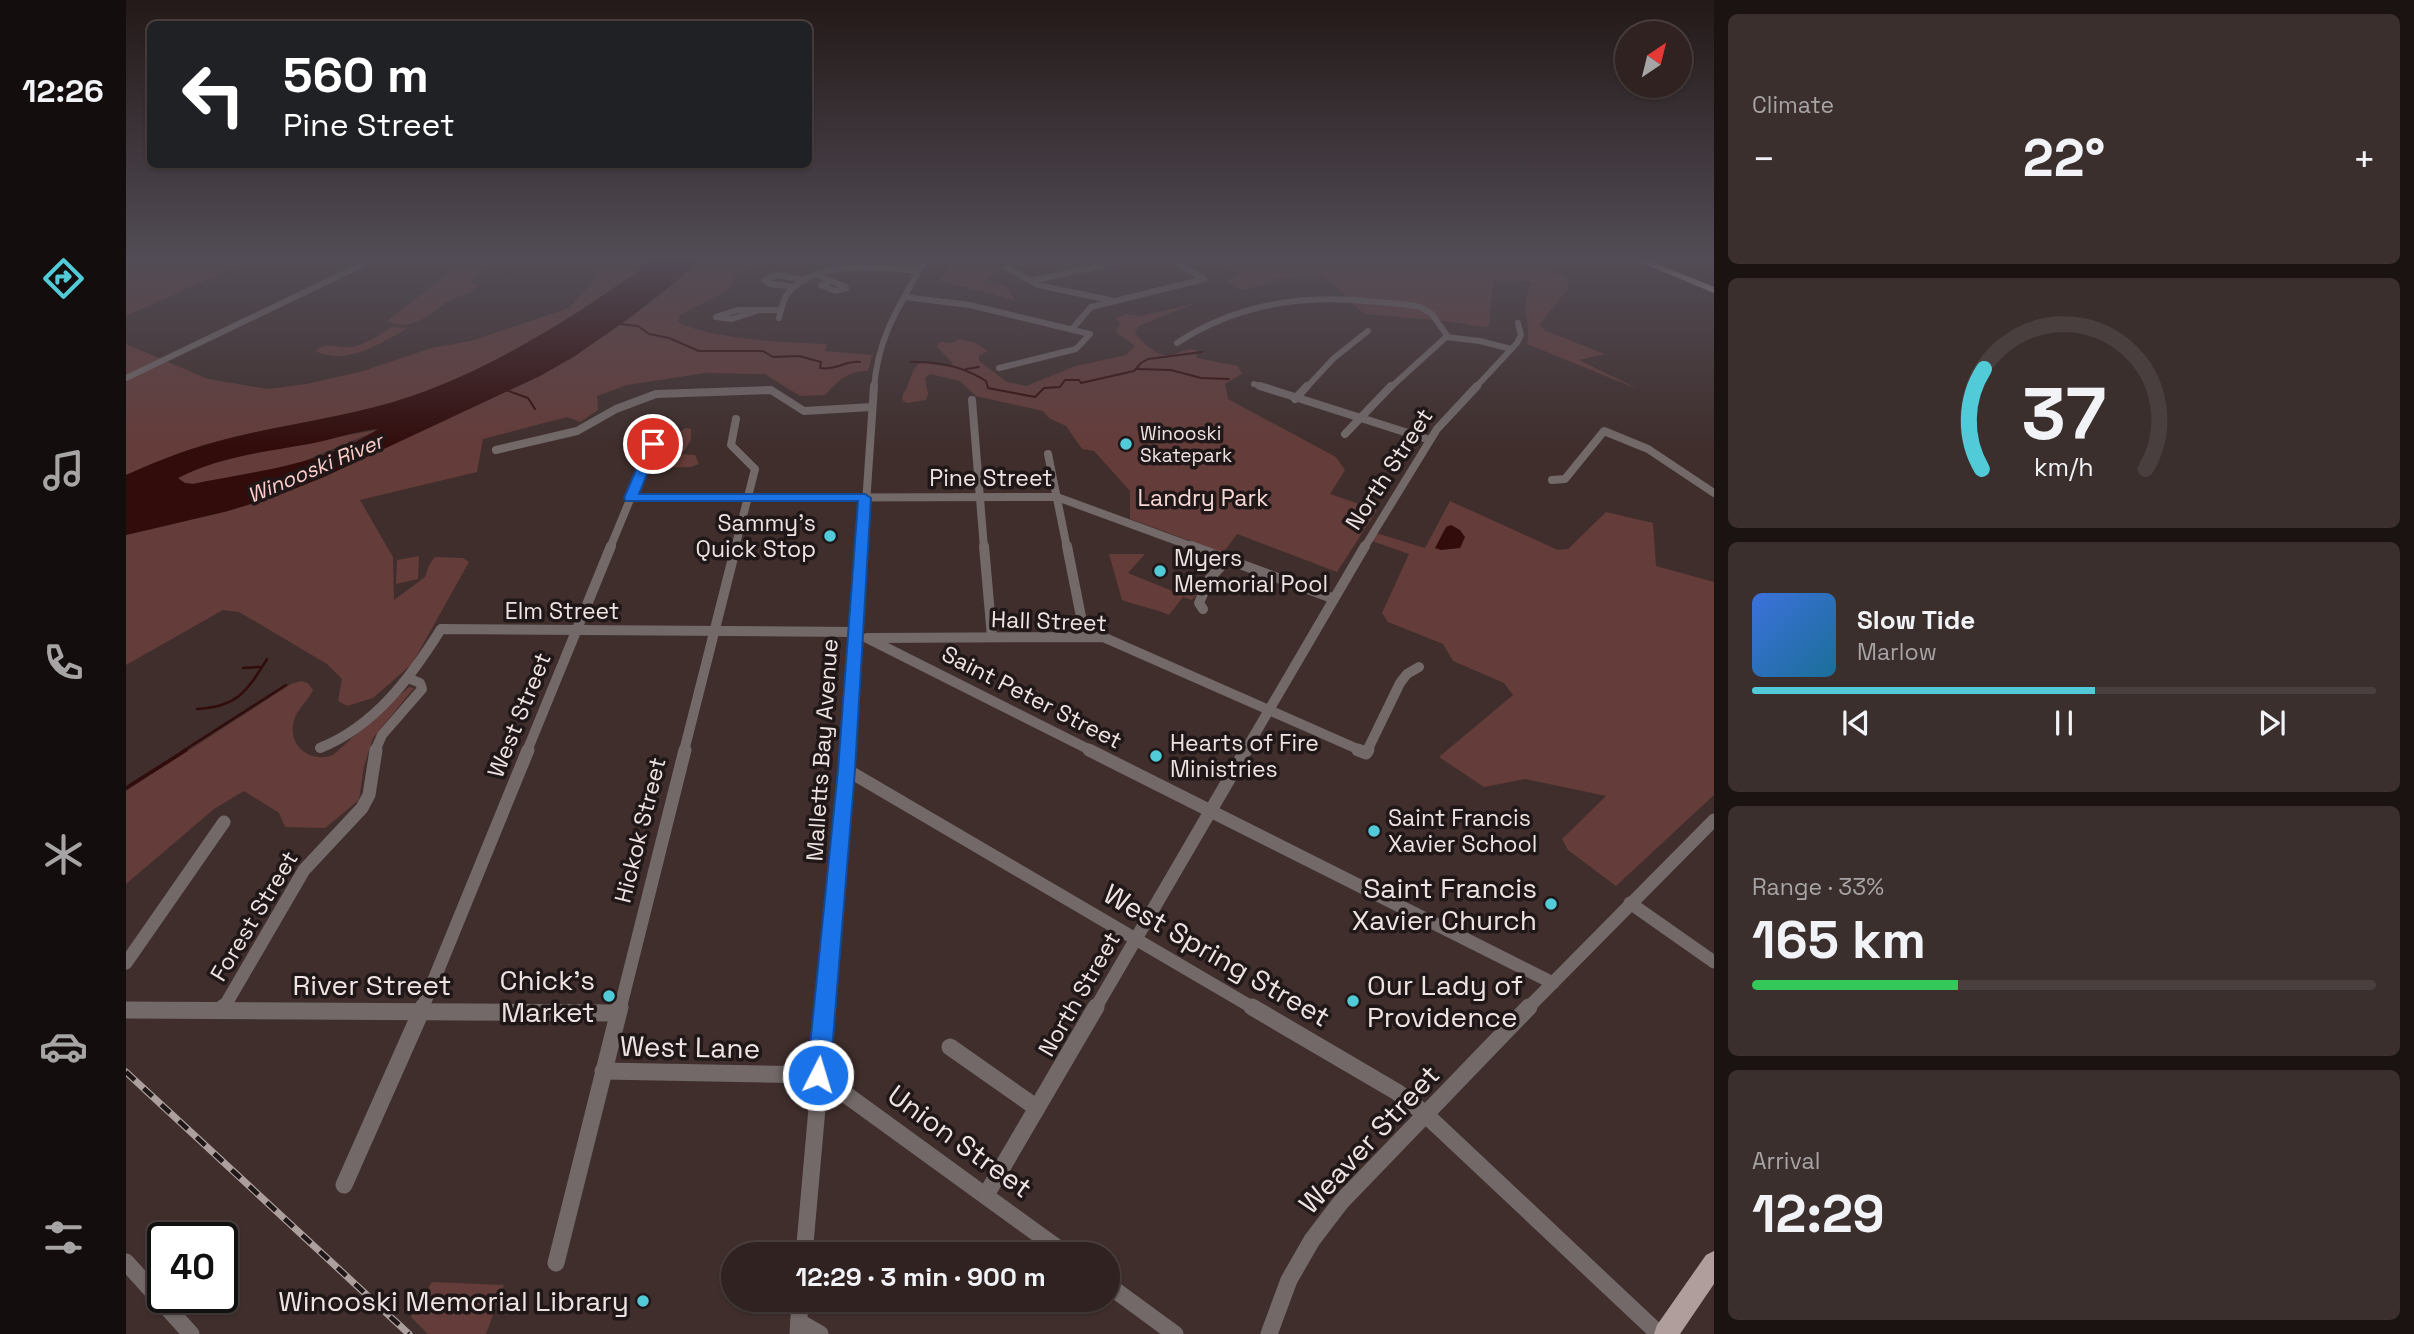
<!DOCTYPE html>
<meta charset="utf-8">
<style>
:root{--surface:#2f2221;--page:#3b2f2e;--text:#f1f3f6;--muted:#a7a4a5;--line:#4a3f3f;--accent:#52cbd8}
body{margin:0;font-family:"Space Grotesk",sans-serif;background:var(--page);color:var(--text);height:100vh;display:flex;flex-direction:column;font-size:26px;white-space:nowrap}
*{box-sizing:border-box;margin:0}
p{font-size:23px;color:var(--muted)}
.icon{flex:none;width:38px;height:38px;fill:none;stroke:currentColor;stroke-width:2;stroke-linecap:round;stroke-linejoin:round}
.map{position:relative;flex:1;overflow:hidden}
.drawer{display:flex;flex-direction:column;gap:14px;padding:14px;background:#1a1312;width:700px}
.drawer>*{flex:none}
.guide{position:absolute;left:21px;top:21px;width:665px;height:147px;border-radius:10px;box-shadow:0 2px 5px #0004,0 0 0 2px var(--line);background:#202124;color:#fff;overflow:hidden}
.needle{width:46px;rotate:35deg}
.buttons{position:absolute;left:1489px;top:21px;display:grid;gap:14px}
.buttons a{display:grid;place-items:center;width:77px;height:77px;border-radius:50%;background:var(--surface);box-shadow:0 2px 5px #0004,0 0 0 2px var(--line);font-size:35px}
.speed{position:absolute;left:21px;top:1222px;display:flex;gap:14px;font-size:35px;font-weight:700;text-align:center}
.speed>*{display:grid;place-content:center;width:91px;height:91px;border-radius:50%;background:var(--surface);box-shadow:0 2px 5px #0004,0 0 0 2px var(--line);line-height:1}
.speed .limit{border:4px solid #111;border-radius:10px;background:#fff;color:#111}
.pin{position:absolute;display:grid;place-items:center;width:60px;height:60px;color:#fff;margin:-30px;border:4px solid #fff;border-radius:50%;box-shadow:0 2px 7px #0007}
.me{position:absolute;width:77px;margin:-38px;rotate:5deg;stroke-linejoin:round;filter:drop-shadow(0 0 5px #0008)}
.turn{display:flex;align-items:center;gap:24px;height:147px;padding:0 21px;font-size:32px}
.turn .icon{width:91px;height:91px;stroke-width:2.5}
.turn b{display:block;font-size:49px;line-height:60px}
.big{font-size:52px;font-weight:800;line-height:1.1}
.drawer .card{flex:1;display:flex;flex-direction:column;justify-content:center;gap:10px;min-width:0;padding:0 24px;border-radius:10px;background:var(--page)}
.drawer .dial{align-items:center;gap:0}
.dial svg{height:182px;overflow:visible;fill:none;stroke:var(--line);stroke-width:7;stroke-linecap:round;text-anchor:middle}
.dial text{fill:var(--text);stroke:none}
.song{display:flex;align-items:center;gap:21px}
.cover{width:84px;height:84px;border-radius:10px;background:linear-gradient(135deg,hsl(220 70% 55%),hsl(200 70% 35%))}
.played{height:7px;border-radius:4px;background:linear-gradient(90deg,var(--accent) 55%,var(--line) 55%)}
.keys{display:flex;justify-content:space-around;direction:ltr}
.heat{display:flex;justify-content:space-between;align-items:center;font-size:38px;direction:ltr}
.charge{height:10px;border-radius:5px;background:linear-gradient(90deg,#34c759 33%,var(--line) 0)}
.trip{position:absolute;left:595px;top:1242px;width:399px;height:70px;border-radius:35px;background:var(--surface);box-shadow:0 2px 5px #0004,0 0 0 2px var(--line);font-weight:800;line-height:70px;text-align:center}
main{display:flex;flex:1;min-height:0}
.menu{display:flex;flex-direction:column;width:126px;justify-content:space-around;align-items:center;background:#130e0d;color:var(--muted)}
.menu .icon{width:49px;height:49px}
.menu .on{color:var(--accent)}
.menu b{font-size:32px;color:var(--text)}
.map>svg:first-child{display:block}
.green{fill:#643c39}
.water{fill:#320c0b;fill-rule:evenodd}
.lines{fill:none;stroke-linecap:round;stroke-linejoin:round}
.stream-far2{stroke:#320c0b;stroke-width:2}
.stream-far1{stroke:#320c0b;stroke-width:2.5}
.stream{stroke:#320c0b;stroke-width:3.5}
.minor-far4{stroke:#726968;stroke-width:6}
.minor-far3{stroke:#726968;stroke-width:8}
.minor-far2{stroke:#726968;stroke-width:10}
.minor-far1{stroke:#726968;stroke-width:13}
.minor{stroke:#726968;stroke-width:17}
.major{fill:#b09e9c;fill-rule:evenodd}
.highway{fill:#c8b2b0;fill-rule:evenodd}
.rail-casing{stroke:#ac9f9d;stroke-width:7}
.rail{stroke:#201818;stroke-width:4.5;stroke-dasharray:12;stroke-linecap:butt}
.route{fill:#1a73e8;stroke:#114b97;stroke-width:2}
.poi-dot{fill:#52cbd8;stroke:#201818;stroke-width:2.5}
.labels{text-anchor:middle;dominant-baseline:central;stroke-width:7;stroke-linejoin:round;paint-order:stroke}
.far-poi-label{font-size:19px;fill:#eee3e2;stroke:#201818;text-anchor:start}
.far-water-label{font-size:21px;font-style:italic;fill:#ffceca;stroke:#201818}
.street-label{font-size:23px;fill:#eee3e2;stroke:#201818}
.park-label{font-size:23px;fill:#f8d7d4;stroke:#201818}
.poi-label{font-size:23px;fill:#eee3e2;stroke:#201818;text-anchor:start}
.near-poi-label{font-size:28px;fill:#eee3e2;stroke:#201818;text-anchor:end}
.near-street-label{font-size:28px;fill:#eee3e2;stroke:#201818}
</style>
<main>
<nav class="menu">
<b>12:26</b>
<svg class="icon on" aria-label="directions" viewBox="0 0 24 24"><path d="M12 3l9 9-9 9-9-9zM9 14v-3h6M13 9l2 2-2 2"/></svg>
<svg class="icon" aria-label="music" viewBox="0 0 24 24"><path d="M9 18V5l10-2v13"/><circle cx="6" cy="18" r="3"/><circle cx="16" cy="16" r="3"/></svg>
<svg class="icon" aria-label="phone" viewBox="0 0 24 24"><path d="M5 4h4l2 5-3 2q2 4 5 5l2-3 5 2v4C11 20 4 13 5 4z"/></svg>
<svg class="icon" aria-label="climate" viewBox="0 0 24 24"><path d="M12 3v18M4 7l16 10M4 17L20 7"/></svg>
<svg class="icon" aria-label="car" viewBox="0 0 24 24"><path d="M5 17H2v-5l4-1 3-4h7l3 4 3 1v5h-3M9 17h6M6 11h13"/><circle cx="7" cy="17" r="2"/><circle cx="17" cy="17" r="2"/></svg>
<svg class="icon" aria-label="filters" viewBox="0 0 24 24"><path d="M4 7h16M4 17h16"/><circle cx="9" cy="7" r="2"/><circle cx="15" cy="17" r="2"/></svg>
</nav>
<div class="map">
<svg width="1588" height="1334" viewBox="0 0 1588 1334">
<rect width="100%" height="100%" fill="#3f2e2c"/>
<!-- green -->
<g class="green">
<path d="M 0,260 L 125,260 L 0,316 Z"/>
<path d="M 339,260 L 364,260 L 345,283 L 353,285 C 345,296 334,294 323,301 C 303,313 288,333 261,321 Z"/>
<path d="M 478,260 L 522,260 L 512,271 C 442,321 368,367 286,396 C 222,418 154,424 89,442 C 59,450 29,462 0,475 L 0,344 L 82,379 L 142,389 L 180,384 L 237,371 L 305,348 L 345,341 L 443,308 L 466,283 Z"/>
<path d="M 576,260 L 697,260 L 625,264 L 612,272 L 602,290 L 554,315 L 552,322 C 588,340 660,342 701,344 L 699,351 L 746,355 L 742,371 C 721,371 713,380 699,395 L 674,396 L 639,374 L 579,373 L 501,385 L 471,396 L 472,410 L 454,422 L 441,417 L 357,439 L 351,472 L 234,500 L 267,557 L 268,600 L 299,577 L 303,565 L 309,557 L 337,558 L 343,562 L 286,664 L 247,698 L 221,706 L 212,701 L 216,679 L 201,664 L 113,612 L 97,610 L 0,665 L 0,535 L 102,511 L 414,376 C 472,343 526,304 576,260 Z"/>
<path d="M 825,260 L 869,260 L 873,265 L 871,272 L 860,281 L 880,286 L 889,300 L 814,281 Z"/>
<path d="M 1087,260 L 1356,260 L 1423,271 L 1441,278 L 1442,289 L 1413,325 L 1420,331 L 1479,354 L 1453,360 L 1514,390 L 1401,344 C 1406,320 1392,310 1406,283 L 1400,281 L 1367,280 L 1363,326 L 1358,327 L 1319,321 L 1238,314 L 1205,282 L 1194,275 L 1150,278 L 1144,283 L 1115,290 L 1099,281 L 1114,274 Z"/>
<path d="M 1067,304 L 1012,326 L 1009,334 C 1018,342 1029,356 1042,355 C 1053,355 1058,347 1070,350 L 1071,358 L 1112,366 L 1116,374 L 1099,384 L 1102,399 L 1210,457 L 1219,470 L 1204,494 L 1251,510 L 1211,572 L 1111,534 L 1097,553 L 1004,519 L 1004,491 L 968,451 L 956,449 L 940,426 L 923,418 L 917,411 L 850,396 L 834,381 L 804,374 L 799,378 L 802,394 L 800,400 L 781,403 L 776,400 C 776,393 780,392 782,385 C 793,351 796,367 825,366 L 827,363 L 811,347 L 814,342 L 825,343 L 833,339 L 850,343 L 862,351 L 853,356 L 853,361 L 881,382 L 900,386 L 950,366 L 1000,355 L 1009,346 L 990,332 L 994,323 L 989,319 L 999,314 L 1014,316 Z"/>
<path d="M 266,327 L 282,328 C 255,343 221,366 189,351 C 202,340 212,349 226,347 C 240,344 254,335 266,327 Z"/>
<path d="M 559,428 L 565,429 L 565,440 L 556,454 L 569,455 L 573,464 L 565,467 L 523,468 L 532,444 L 543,441 Z"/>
<path d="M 255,429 L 166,466 L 67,484 L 59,483 L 51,478 L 81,465 L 122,454 Z"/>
<path d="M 1324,501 L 1432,550 L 1442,549 L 1480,512 L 1527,523 L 1530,566 L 1588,582 L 1588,795 L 1490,886 L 1442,850 L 1436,839 L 1480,796 L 1399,779 L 1358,787 L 1313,757 L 1387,695 L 1378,683 L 1327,661 L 1317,644 L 1262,622 L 1256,613 L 1283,554 L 1246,541 L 1250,533 L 1299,548 Z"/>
<path d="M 983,554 L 1019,554 L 1002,573 L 1054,594 L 1059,590 L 1070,595 L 1066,600 L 1057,597 L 1043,615 C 1027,608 1012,606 996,600 Z"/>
<path d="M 293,556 L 292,579 L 270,584 L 271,560 Z"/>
<path d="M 175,681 L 182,683 L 187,690 C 182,701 168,712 167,725 C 164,748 185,763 207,755 L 283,687 L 288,688 L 247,738 L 238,766 L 233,800 L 199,828 L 159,827 L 153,813 L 118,791 L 88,809 L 0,884 L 0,791 L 165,684 Z"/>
<path d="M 306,1282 L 378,1285 L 360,1334 L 302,1334 L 285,1317 Z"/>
</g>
<!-- water -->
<g class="water">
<path d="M 522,260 L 576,260 L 507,315 L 449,356 L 414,376 L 198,477 L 148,497 L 102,511 L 0,535 L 0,475 C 29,462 59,450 89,442 C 154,424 222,418 286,396 C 368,367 442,321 512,271 ZM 252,429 C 198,465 129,471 67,484 L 59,483 L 52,478 C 92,457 138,452 183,444 C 206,440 228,431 252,429 Z"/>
<path d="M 1325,525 L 1334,530 L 1339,537 L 1334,548 L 1315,550 L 1309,548 L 1320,527 Z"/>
</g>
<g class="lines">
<!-- stream-far2 -->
<g class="stream-far2">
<path d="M 644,264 L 651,260"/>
<path d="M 494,324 L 512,326 L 523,334 L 543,338 L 573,351 L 637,351 L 647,357 L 673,356 L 695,362 L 694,368 C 710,371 720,360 734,362"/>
<path d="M 784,362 C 812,361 837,366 860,381 L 862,388 L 909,397 L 918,388 L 934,387 L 939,380 L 953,380 L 955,383 L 1008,371 L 1015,363 L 1022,359 L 1076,352"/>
<path d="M 840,369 L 853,367"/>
<path d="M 1010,369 L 1045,370 L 1075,378 L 1103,379"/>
<path d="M 380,390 L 402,398 L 409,409"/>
</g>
<!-- stream-far1 -->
<g class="stream-far1">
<path d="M 117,668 L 134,667"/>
<path d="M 71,709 C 112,707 121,691 141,659"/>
<path d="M 57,751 L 160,685"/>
</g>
<!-- stream -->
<path class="stream" d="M 0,788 L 60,750"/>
<!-- minor-far4 -->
<g class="minor-far4">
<path d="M 881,268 L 912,285 L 984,300"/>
<path d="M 692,275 L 719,287 L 720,288 L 709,291 L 695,285 L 705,281"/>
<path d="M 905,281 L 1001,260"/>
<path d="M 669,287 L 644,284 L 638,280 L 650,275 L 680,280"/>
<path d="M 779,297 L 844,305 L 964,334 L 950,349 L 873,368"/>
<path d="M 633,310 L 606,319 L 590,317 L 611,310 L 655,310"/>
<path d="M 653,318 C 655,310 657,299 662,293 C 691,258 754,268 793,271"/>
<path d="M 946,329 L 965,307 L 1078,279 L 1047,260"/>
<path d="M 1051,343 C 1112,303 1179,294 1251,302 C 1265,303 1280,304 1294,307 L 1306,314 L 1322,337"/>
<path d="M 0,378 L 246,260"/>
<path d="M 1128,384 L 1140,388"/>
<path d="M 748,388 C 752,335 774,305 799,260"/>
<path d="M 1180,388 L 1208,358 L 1242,331"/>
<path d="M 1264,388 L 1320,337 L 1354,341 L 1385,349"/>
<path d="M 1349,388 L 1391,343 L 1395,335 L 1392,323"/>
</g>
<!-- minor-far3 -->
<g class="minor-far3">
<path d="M 1134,386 L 1304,440"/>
<path d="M 1169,399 L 1181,386"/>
<path d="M 846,400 L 858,548"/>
<path d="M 1219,434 L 1265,386"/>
<path d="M 370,450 L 451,431 L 490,409 L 530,394 L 645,390 L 678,411 L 746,407"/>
<path d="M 922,454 L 941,548"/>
<path d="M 1426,480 L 1439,479 L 1478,431 L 1522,449 L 1588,493"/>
<path d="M 505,498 L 931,497 L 1070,548"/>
<path d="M 484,548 L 527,444 L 535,438"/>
<path d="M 609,548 L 629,469 L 605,445 L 610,419"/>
<path d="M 737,548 L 748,386"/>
<path d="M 1238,548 L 1311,429 L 1351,386"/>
</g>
<!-- minor-far2 -->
<g class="minor-far2">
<path d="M 858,546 L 866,637"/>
<path d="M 941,546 L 959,637"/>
<path d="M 1065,546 L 1206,598"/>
<path d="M 1077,609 L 1073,603 L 1084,578 L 1102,559"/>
<path d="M 741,638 L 966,751"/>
<path d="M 742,638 L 977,637 L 1236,751"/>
<path d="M 194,748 C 249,726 285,677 315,629 L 729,632"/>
<path d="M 249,751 L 256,735 L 296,689 L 294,683 L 282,678"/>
<path d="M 401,751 L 485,546"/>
<path d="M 558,751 L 610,546"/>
<path d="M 722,751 L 737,546"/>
<path d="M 1119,751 L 1239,546"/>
<path d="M 1241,751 L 1274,683 L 1281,674 L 1293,667"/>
</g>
<!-- minor-far1 -->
<g class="minor-far1">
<path d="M 963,750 L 1427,983"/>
<path d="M 1232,750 L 1240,753 L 1242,750"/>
<path d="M 721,770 L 1129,1009"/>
<path d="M 1504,903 L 1588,962"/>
<path d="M 0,963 L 98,822"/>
<path d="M 97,1009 L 178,870 L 236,808 L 243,795 L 250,750"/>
<path d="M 296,1009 L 402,750"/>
<path d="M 494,1009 L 559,750"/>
<path d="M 700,1009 L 722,750"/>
<path d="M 969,1009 L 1120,750"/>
<path d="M 1401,1009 L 1588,820"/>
</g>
<!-- minor -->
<g class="minor">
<path d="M 1126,1007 L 1271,1092 L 1298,1113 L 1533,1334"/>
<path d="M 0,1010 L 492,1013"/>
<path d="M 96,1010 L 98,1007"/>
<path d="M 824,1047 L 911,1108"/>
<path d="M 477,1071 L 693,1075 L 941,1255"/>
<path d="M 218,1185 L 297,1007"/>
<path d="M 860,1195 L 970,1007"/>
<path d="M 678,1255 L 700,1007"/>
<path d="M 0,1262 L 65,1334"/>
<path d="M 430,1263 L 494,1007"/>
<path d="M 982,1285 L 1049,1334"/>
<path d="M 673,1322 L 694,1334"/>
<path d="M 672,1334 L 674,1300"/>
<path d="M 1143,1334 L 1163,1280 L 1186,1240 L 1215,1202 L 1403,1007"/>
</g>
<!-- major -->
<path class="major" d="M 1588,1251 L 1588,1284 L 1554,1334 L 1528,1334 L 1531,1325 L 1580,1255 Z"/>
<!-- highway -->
<path class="highway" d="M 1509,260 L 1521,260 L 1588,287 L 1588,293 Z"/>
<defs>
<path id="rail" d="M 0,1072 L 283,1334"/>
</defs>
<!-- rail casing -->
<use href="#rail" class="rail-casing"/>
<!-- rail -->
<use href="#rail" class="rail"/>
</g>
<!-- sky -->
<linearGradient id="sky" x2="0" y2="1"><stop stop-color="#231918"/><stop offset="0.58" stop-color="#524c56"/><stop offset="1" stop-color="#524c56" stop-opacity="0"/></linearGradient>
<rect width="1588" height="447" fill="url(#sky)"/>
<!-- route -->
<path class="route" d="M 527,440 L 533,444 L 513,494 L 739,494 L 745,498 L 729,770 L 704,1075 L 701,1084 L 692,1087 L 684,1084 L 681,1075 L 712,770 L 732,501 L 500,501 L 498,498 L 521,444 Z"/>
<!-- markers -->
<g class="poi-dot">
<circle cx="1000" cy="444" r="7"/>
<circle cx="704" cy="536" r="7"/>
<circle cx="1034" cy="571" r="7"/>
<circle cx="1030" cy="756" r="7"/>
<circle cx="1248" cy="831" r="7"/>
<circle cx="1425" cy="904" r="7"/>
<circle cx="483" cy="996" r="7"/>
<circle cx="1227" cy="1001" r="7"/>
<circle cx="517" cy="1301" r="7"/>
</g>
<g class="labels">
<!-- far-poi labels -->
<g class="far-poi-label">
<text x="1014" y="433">Winooski<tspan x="1014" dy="22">Skatepark</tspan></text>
</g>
<!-- far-water labels -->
<g class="far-water-label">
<text transform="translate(189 468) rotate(-23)">Winooski River</text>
</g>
<!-- street labels -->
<g class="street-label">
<text transform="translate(1263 469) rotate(-57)">North Street</text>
<text x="865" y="478">Pine Street</text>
<text x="436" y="611">Elm Street</text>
<text transform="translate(923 621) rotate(2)">Hall Street</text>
<text transform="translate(906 697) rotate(27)">Saint Peter Street</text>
<text transform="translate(393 715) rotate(-68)">West Street</text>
<text transform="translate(696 750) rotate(-86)">Malletts Bay Avenue</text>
<text transform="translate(514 830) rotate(-76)">Hickok Street</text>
<text transform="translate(128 916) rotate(-59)">Forest Street</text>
<text transform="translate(953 994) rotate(-60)">North Street</text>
</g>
<!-- park labels -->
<g class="park-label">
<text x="1077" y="498">Landry Park</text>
</g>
<!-- poi labels -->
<g class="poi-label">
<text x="690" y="523" text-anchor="end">Sammy's<tspan x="690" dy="26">Quick Stop</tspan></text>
<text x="1048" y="558">Myers<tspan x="1048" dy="26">Memorial Pool</tspan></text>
<text x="1044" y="743">Hearts of Fire<tspan x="1044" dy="26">Ministries</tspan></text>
<text x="1262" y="818">Saint Francis<tspan x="1262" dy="26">Xavier School</tspan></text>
</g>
<!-- near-poi labels -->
<g class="near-poi-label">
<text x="1411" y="888">Saint Francis<tspan x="1411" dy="32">Xavier Church</tspan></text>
<text x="469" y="980">Chick's<tspan x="469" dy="32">Market</tspan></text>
<text x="1241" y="985" text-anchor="start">Our Lady of<tspan x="1241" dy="32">Providence</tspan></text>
<text x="503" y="1301">Winooski Memorial Library</text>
</g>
<!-- near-street labels -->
<g class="near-street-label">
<text transform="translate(1091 955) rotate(30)">West Spring Street</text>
<text x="246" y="985">River Street</text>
<text transform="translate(564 1047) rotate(1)">West Lane</text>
<text transform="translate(1243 1139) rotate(-47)">Weaver Street</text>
<text transform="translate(834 1141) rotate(36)">Union Street</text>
</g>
</g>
</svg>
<div class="buttons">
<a><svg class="needle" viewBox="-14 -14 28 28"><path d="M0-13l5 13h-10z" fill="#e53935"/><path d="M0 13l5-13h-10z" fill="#a7a4a5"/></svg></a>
</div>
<div class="speed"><div class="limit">40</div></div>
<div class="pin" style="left:527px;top:444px;background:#d93025"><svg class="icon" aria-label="arrive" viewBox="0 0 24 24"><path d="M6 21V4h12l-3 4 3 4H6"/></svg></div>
<svg class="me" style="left:692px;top:1075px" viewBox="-20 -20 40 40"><circle r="17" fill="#1a73e8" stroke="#fff" stroke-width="3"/><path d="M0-11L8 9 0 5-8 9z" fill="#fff"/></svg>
<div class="trip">12:29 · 3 min · 900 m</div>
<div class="guide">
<div class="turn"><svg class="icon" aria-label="left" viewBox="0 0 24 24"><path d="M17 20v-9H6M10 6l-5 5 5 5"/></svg><div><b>560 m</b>Pine Street</div></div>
</div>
</div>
<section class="drawer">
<div class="card"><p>Climate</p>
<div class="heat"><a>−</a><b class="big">22°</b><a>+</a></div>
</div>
<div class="card dial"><svg viewBox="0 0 100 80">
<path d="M14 69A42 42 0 1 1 86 69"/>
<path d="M14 69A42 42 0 0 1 15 25" stroke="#52cbd8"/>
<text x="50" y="56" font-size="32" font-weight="700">37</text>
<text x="50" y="72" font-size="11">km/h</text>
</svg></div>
<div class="card">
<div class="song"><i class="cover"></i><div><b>Slow Tide</b><p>Marlow</p></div></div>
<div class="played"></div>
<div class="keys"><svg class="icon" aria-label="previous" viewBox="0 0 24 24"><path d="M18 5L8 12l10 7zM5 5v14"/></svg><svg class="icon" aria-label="pause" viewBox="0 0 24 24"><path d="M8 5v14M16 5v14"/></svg><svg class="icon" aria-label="next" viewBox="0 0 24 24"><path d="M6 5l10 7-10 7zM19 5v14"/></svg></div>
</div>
<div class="card"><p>Range · 33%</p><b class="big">165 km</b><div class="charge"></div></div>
<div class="card"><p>Arrival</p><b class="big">12:29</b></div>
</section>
</main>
